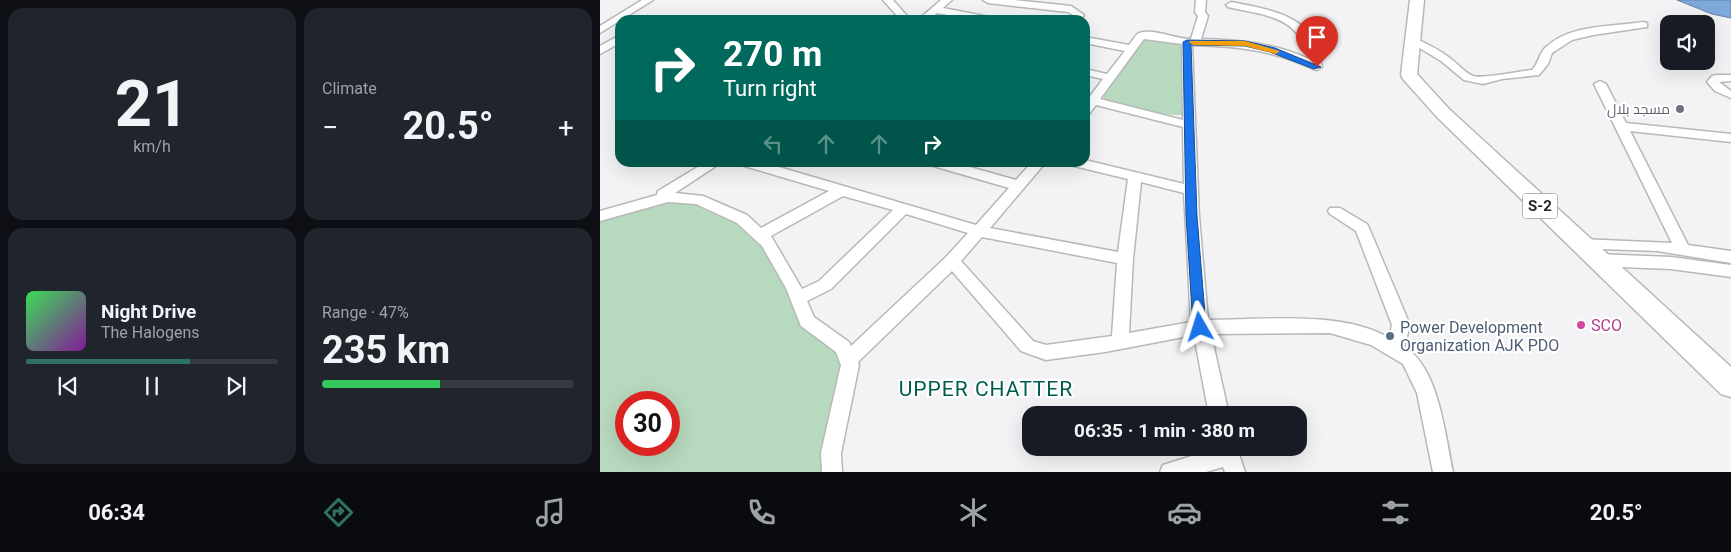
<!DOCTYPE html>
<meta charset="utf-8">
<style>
:root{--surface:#171b24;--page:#20242c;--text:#f1f3f6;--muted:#9ea1a6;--line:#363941;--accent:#2f7263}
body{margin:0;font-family:Roboto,Cairo,sans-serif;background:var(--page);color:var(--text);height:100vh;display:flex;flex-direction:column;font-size:19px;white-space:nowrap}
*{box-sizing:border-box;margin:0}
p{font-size:16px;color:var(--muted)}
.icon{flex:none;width:28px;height:28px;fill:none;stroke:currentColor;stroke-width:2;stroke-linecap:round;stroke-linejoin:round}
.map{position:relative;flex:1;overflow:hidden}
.details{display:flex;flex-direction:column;gap:8px;padding:8px;background:#0d0f14;width:600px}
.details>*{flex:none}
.hud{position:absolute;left:15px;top:15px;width:475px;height:152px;border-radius:15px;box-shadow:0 5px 20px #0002;background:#00695c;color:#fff;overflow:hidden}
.controls{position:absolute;left:1060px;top:15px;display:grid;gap:10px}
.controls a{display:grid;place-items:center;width:55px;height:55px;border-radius:10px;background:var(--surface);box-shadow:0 5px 20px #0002;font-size:25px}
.speed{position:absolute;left:15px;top:391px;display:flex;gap:10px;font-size:25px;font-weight:700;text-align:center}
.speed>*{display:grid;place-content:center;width:65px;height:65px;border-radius:50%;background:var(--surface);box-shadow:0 5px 20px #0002;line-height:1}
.speed .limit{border:8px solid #d22;background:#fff;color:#111}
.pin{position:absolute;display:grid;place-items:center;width:42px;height:42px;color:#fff;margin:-51px -21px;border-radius:50% 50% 50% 0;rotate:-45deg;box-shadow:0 0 5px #0007}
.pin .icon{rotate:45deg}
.me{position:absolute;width:55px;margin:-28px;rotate:354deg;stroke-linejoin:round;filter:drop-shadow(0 0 4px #0008)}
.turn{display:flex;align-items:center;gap:18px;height:105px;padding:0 25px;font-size:22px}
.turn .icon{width:65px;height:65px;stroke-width:2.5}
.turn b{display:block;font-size:35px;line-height:42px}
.lanes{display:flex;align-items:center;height:48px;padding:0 25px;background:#0003;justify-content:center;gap:25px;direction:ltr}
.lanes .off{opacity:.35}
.big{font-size:38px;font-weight:700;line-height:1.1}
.details .widget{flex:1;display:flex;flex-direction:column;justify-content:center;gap:8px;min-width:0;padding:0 18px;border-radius:15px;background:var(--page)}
.details .dial{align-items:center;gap:0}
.dial b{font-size:65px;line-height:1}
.song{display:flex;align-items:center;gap:15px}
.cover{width:60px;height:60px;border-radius:8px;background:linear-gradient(135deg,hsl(130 70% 55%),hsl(290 70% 35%))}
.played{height:5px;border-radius:2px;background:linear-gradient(90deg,var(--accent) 65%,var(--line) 65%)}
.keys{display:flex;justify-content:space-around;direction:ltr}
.heat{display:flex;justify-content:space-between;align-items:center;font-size:28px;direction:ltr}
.charge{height:8px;border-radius:4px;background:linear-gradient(90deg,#34c759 47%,var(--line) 0)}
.details .tiles{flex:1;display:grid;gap:8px;grid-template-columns:repeat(2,1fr)}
.trip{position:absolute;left:422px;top:406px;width:285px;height:50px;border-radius:15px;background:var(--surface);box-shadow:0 5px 20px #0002;font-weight:700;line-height:50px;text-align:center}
.tab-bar{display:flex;height:80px;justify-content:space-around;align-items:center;background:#090b0e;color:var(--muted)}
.tab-bar .icon{width:35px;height:35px}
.tab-bar .on{color:var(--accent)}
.tab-bar b{font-size:22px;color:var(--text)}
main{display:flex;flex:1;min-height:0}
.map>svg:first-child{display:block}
.green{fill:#b7d9bd;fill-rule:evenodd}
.water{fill:#7ea9db;stroke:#6381a4}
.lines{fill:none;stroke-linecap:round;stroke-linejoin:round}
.minor-casing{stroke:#b8b8b9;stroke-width:3}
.highway-casing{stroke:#b8b8b9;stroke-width:3}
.minor{fill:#fff;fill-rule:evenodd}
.highway{fill:#fff;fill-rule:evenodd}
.route{fill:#1a73e8;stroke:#114b97}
.slow{fill:#f59e0b}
.worship-dot{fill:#6b7280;stroke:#fff;stroke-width:2}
.hotel-dot{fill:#d1479c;stroke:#fff;stroke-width:2}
.service-dot{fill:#5c6f8a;stroke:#fff;stroke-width:2}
.labels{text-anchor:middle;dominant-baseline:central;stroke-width:4.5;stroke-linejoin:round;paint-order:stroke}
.far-worship-label{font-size:14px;fill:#5b616d;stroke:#fff;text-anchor:end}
.shield{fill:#fff;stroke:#666;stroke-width:1}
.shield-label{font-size:15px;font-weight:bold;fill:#252525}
.hotel-label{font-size:16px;fill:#b23c85;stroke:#fff;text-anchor:start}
.service-label{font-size:16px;fill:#4e5e75;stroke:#fff;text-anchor:start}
.near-neighbourhood-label{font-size:21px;letter-spacing:1px;fill:#005d4d;stroke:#fff}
</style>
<main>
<section class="details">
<div class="tiles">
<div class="widget dial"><b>21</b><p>km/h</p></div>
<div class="widget"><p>Climate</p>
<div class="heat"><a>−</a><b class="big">20.5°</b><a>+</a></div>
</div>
<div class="widget">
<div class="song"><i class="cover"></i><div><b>Night Drive</b><p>The Halogens</p></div></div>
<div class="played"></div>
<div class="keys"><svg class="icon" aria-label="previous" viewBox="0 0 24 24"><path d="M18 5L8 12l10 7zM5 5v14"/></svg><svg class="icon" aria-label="pause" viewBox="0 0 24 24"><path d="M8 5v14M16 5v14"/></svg><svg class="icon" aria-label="next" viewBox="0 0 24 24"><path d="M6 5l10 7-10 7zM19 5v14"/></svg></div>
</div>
<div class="widget"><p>Range · 47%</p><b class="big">235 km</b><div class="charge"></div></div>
</div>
</section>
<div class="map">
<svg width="1131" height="472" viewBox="0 0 1131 472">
<rect width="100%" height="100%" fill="#f3f3f5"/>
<!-- green -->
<g class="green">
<path d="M 551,39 L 574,42 L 581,46 L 582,115 C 560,115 520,111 503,97 L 544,40 Z"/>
<path d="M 98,199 L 168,242 L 207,321 L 243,347 L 232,472 L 0,472 L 0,213 L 32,203 ZM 26,402 L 69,402 L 69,445 L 26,445 Z"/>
</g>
<!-- water -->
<path class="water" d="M 1077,0 L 1131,0 L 1131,18 L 1112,14 Z"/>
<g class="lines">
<defs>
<g id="minor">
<path d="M 42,0 L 53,0 L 0,33 L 0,26 Z"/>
<path d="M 283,0 L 293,0 L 307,16 L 307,20 L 297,20 L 299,18 Z"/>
<path d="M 341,0 L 352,0 L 343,8 L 389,17 L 394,20 L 374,20 L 337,13 L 329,20 L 318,20 Z"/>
<path d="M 383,0 L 414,0 L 471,6 L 484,15 L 480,20 L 469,20 L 473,15 L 468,12 L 388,3 Z"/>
<path d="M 596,0 L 606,0 L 605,12 L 608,16 L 601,39 C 637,40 676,43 709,59 C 698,15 666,16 628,7 L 626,5 L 631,2 C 660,8 699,12 714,41 C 718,49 720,58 722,67 L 717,70 L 713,69 C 674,50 635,46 592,45 L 599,216 L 608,320 C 661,320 742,310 789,338 L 792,325 L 756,231 L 730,214 L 728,211 L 730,208 L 740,208 L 767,224 L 769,228 L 810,325 L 804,347 C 839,367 845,435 853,472 L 833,472 L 817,393 L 803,364 L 771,345 L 730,333 L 611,334 L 629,415 L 609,415 L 594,335 L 505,352 L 446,360 L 421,351 L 352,271 L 258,362 L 259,365 L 241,453 L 242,472 L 222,472 L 221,453 L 241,365 L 236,352 L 201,326 L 186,288 L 162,246 L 137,223 L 96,204 L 68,202 L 0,221 L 0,211 L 57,195 L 58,191 L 106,162 L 122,162 L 75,193 L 103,196 L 147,215 L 161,228 L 229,191 L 141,165 L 140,162 L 162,162 L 376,225 L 409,188 L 330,165 L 329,162 L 352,162 L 416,180 L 432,162 L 446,162 L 390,228 L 518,252 L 528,179 L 470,165 L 469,162 L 485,162 L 485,160 L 584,184 L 583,127 L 496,105 L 489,114 L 485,115 L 485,103 L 503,79 L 485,75 L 485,69 L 507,74 L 525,51 L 485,43 L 485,37 L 529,45 C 532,42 535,35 539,33 C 554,28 575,39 591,39 L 598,16 L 595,12 ZM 544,39 L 582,44 L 583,120 L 500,99 ZM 541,182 L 584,193 L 591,322 L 529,333 L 533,259 ZM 243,196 L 293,210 L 219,281 L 202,289 L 171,236 ZM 306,214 L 368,233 L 346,257 L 251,346 L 249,342 L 214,317 L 207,301 L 231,289 ZM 382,237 L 517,263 L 512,336 L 446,345 L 433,341 L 361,261 Z"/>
<path d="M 1043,22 L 1047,23 L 1047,27 L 993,35 L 972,40 L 952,53 L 948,64 L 939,75 L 902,79 L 883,84 L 864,80 L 841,61 L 808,41 L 809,39 C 818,37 844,53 851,59 C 858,64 865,73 873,76 C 882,79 919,71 932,70 C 939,63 939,53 946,47 C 971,24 1012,27 1043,22 Z"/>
<path d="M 20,35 L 20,43 L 0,54 L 0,46 Z"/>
<path d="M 1116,75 L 1131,75 L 1131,81 L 1119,82 L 1131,91 L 1131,98 L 1115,91 L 1107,82 L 1112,76 Z"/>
<path d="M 1000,81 L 1006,84 L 1026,123 L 1131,134 L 1131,142 L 1030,131 L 1088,245 L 1131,251 L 1131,263 L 1057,251 L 975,248 L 972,244 L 975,240 L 980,239 L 1072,243 L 994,84 Z"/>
<path d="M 997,254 L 1071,257 L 1131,265 L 1131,277 L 1071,269 L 997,266 L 991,264 L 989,260 L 991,256 Z"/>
<path d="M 617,448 L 637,448 L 645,472 L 625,472 L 623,467 L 606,472 L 560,472 L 563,465 Z"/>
</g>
<path id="highway" d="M 810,0 L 824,0 L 817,74 L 849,109 L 1131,367 L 1131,397 L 1121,394 L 837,117 L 803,79 L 801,75 Z"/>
</defs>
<!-- minor casing -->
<use href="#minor" class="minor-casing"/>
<!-- highway casing -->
<use href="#highway" class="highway-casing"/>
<!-- minor -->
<use href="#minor" class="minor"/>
<!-- highway -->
<use href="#highway" class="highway"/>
</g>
<!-- route -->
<path class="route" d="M 587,40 L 645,41 L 675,48 L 721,67 L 714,69 L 670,52 L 645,46 L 591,45 L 597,216 L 606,327 L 604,331 L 600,333 L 595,331 L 593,327 L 586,216 L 583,42 Z"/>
<!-- slow -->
<path class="slow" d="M 590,41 L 645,41 L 680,51 L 676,54 L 645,46 L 593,45 L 589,42 Z"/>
<!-- markers -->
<circle class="worship-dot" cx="1080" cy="109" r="5"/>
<circle class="hotel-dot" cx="981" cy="325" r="5"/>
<circle class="service-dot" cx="790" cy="336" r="5"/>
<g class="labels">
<!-- far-worship labels -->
<g class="far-worship-label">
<text x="1070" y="109">مسجد بلال</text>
</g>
<!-- shield labels -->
<rect class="shield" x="922.5" y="193.5" width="35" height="25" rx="4"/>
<g class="shield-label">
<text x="940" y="206">S-2</text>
</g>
<!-- hotel labels -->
<g class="hotel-label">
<text x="991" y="325">SCO</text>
</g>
<!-- service labels -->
<g class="service-label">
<text x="800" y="327">Power Development<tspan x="800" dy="18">Organization AJK PDO</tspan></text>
</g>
<!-- near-neighbourhood labels -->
<g class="near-neighbourhood-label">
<text x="386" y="389">UPPER CHATTER</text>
</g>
</g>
</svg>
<div class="controls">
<a><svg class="icon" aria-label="sound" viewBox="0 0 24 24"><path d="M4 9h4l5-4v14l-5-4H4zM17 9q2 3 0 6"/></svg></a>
</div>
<div class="speed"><div class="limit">30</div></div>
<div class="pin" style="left:717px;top:67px;background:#d93025"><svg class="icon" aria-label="arrive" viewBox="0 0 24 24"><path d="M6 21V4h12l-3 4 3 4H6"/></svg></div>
<svg class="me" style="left:600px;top:327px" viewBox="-20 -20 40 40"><path d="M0-17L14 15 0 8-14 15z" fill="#1a73e8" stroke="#fff" stroke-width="4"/></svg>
<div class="trip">06:35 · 1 min · 380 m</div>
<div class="hud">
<div class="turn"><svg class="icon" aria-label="right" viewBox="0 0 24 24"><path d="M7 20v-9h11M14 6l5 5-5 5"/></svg><div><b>270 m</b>Turn right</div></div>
<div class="lanes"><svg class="icon off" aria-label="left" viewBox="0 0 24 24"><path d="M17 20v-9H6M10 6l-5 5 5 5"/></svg><svg class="icon off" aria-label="ahead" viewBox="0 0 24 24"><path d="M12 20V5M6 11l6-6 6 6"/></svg><svg class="icon off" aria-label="ahead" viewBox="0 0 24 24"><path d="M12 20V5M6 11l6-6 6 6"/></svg><svg class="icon" aria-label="right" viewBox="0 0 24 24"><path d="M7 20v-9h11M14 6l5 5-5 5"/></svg></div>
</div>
</div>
</main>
<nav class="tab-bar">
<b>06:34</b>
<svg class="icon on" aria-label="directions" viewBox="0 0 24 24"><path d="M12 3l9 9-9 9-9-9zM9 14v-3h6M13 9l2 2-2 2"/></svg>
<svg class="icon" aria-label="music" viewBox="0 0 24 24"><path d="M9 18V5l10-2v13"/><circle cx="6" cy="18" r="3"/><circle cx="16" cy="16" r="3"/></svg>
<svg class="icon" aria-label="phone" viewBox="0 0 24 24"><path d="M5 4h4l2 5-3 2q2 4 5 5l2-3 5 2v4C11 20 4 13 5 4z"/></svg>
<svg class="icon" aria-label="climate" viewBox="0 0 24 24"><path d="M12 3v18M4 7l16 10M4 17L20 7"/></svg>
<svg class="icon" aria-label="car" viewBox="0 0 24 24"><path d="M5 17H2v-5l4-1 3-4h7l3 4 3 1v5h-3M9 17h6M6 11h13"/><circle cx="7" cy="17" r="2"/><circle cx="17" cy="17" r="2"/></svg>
<svg class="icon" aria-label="filters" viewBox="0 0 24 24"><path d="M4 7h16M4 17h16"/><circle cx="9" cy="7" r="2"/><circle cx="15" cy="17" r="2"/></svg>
<b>20.5°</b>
</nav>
